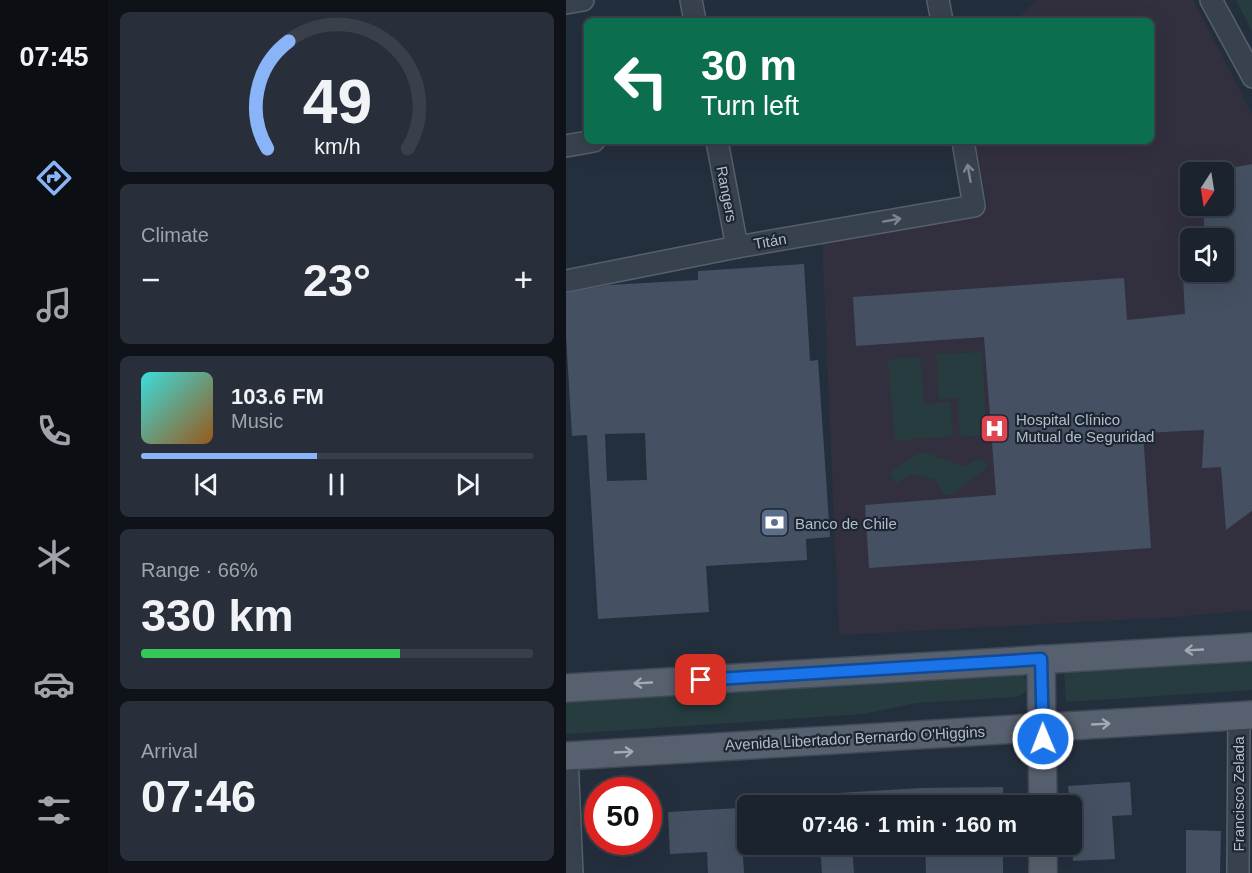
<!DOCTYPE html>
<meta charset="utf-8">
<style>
:root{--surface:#1b232e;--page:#282f3a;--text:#f1f3f6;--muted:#a0a4aa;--line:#39404a;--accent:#8ab4f8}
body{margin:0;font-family:Arial,sans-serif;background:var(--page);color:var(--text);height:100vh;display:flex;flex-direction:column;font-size:22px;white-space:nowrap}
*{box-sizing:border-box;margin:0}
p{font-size:20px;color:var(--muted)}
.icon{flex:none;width:33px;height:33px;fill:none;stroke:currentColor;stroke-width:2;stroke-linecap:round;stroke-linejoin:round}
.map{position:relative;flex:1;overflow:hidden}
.sheet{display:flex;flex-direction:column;gap:12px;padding:12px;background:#0f1319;width:458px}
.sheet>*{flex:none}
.top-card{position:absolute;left:18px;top:18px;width:570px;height:126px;border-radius:9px;box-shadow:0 6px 24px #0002,0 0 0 2px var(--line);background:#0b6e4f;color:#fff;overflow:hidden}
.needle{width:39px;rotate:192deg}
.controls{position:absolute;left:614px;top:162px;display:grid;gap:12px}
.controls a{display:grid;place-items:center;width:54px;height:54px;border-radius:9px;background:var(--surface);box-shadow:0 6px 24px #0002,0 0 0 2px var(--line);font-size:30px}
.speed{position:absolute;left:18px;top:777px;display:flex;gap:12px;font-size:30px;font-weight:700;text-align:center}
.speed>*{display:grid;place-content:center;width:78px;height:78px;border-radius:50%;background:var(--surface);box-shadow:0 6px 24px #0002,0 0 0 2px var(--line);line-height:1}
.speed .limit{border:9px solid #d22;background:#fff;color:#111}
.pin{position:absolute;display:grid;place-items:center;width:51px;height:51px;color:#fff;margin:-26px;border-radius:12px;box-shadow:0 3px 9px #0006}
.me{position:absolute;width:66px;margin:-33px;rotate:359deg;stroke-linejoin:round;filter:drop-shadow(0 0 4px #0008)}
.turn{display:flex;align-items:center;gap:21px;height:126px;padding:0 18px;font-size:27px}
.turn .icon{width:78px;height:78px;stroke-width:2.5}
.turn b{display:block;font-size:42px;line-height:51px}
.big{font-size:45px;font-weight:700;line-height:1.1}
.sheet .widget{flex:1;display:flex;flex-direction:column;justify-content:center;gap:9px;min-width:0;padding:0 21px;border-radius:9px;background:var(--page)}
.sheet .dial{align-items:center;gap:0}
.dial svg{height:156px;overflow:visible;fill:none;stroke:var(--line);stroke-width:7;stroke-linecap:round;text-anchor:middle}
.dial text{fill:var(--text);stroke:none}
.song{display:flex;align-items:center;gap:18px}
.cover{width:72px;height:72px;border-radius:9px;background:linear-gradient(135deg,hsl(180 70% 55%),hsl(30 70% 35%))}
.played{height:6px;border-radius:3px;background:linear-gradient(90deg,var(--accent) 45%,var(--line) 45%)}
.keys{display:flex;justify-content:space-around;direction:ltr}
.heat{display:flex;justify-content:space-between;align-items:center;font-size:33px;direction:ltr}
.charge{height:9px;border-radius:4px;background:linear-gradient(90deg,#34c759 66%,var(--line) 0)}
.trip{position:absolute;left:171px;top:795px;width:345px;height:60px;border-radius:9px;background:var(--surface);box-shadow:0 6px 24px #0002,0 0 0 2px var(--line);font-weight:700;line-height:60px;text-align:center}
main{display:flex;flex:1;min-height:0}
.tabs{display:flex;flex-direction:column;width:108px;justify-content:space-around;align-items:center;background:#0b0e12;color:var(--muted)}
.tabs .icon{width:42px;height:42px}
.tabs .active{color:var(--accent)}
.tabs b{font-size:27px;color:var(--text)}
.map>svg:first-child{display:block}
.medical{fill:#32303f;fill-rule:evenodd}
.green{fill:#263c3f}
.building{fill:#455162;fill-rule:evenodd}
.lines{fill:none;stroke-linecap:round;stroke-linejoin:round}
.minor-casing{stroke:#565f6c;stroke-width:24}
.major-casing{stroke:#414a57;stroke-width:30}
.minor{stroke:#38414e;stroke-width:21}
.major{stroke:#56606e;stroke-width:27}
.oneway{stroke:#7c8592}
.oneway2{stroke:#a1aab7}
.route-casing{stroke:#114b97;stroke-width:15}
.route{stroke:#1a73e8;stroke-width:10}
.labels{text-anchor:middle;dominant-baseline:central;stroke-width:4.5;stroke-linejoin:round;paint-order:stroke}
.street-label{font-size:15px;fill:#b4bcc9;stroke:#1d2633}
.poi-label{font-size:15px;fill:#b4bcc9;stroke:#1d2633;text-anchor:start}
</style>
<main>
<nav class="tabs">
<b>07:45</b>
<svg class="icon active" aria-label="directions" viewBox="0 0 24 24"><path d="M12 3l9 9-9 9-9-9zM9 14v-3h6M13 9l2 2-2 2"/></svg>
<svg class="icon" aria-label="music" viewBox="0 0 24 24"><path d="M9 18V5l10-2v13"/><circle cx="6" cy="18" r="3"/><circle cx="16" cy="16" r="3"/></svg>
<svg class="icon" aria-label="phone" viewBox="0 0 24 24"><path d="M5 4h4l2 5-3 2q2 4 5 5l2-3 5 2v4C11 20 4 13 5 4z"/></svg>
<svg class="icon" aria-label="climate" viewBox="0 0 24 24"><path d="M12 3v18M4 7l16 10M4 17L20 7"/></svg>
<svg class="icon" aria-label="car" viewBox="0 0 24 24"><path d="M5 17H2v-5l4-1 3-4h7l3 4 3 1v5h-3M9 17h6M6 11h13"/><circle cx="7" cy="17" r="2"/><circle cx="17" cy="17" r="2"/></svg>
<svg class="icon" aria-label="filters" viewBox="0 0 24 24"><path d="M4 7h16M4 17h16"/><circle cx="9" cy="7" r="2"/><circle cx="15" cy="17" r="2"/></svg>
</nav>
<section class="sheet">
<div class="widget dial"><svg viewBox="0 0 100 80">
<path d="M14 69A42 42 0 1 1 86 69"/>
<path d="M14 69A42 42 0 0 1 25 14" stroke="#8ab4f8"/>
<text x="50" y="56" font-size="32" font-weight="700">49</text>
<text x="50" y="72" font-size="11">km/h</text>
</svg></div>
<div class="widget"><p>Climate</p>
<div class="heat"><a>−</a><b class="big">23°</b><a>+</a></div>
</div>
<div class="widget">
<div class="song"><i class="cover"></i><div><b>103.6 FM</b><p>Music</p></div></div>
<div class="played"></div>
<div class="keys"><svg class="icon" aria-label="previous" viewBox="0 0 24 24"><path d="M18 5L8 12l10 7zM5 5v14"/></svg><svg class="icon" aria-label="pause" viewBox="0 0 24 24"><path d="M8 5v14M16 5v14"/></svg><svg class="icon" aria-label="next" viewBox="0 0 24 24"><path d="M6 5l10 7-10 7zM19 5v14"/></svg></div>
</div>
<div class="widget"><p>Range · 66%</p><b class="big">330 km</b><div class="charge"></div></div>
<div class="widget"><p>Arrival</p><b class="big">07:46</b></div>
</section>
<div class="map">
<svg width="687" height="873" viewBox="0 0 687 873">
<rect width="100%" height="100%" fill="#242f3e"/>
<!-- medical -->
<path class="medical" d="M 471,0 L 627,0 L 686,114 L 686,610 L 609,617 L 273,635 L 256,239 L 422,208 L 409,141 L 585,141 L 585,21 L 449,21 ZM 624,172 L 657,172 L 657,206 L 624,206 ZM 624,238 L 657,238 L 657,272 L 624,272 Z"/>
<!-- green -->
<g class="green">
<path d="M 670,0 L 686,0 L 686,31 Z"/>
<path d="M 416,352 L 421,435 L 394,437 L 392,398 L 373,399 L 370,354 Z"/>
<path d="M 354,357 L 358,404 L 384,402 L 387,436 L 329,441 L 322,360 Z"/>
<path d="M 360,453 L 397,466 L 416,458 L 422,467 L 385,495 L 378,495 L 370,480 L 346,474 L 330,484 L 323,473 L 352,454 Z"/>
<path d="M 686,655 L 686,690 L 500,702 L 498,670 Z"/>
<path d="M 456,674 L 462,683 L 461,690 L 455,695 L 450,697 L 351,703 L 297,714 L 0,734 L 0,696 Z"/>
</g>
<!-- building -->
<g class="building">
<path d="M 687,164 L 687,510 L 660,530 L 655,467 L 636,468 L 638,430 L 577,433 L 585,548 L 303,568 L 299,505 L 430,495 L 418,337 L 290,346 L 287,297 L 558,278 L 561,320 L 619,314 L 617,278 L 642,277 L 642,272 L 657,272 L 657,238 L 639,238 L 637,206 L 657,206 L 657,169 Z"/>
<path d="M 238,264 L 244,361 L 252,360 L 264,537 L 240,539 L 241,560 L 140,566 L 143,612 L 32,619 L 21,435 L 6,436 L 0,335 L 0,293 L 43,285 L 132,280 L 132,271 ZM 79,433 L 81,480 L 41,481 L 39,434 Z"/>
<path d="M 564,782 L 566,815 L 546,816 L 549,859 L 507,861 L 506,806 L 504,806 L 502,786 Z"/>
<path d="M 437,787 L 437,806 L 256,806 L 255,794 L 355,788 Z"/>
<path d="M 174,808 L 178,873 L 142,873 L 141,852 L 104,854 L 102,812 Z"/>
<path d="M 620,830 L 655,831 L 654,873 L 620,873 Z"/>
<path d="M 254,844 L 286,844 L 288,873 L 256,873 Z"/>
<path d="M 359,844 L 437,844 L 437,873 L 360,873 Z"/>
</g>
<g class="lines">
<defs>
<g id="minor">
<path d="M 125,0 L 129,21"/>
<path d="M 372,0 L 376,21"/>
<path d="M 645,0 L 687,77"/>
<path d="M 0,3 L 17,0"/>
<path d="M 151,141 L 171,247"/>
<path d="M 0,146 L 28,141"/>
<path d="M 0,281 L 171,247 L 408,206 L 397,141"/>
<path d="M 1,756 L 6,873"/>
<path d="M 672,873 L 673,716"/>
</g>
<g id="major">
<path d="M 475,659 L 477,806"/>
<path d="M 0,688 L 687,647"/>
<path d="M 0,756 L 687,715"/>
<path d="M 477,844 L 477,873"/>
</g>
</defs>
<!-- minor casing -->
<use href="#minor" class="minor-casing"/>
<!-- major casing -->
<use href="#major" class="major-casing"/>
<!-- minor -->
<use href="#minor" class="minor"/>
<!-- major -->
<use href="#major" class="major"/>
</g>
<!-- one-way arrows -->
<defs><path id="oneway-shaft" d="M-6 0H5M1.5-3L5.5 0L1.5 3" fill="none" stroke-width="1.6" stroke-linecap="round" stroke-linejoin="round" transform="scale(1.5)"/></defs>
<g class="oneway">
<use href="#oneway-shaft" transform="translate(403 173) rotate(-100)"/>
<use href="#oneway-shaft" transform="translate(326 220) rotate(-10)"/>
</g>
<g class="oneway2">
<use href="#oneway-shaft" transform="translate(628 650) rotate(177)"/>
<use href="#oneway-shaft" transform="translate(77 683) rotate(177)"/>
<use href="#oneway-shaft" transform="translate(535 724) rotate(-3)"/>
<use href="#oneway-shaft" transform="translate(58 752) rotate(-3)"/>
</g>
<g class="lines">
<defs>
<path id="route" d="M 135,680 L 475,659 L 477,739"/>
</defs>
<!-- route casing -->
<use href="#route" class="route-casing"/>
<!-- route -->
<use href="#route" class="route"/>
</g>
<!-- icons -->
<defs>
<symbol id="hospital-square" viewBox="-11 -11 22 22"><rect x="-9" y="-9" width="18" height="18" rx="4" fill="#e0444e" stroke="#1d2633"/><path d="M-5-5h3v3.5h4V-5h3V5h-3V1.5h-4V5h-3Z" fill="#fff"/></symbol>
<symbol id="bank-square" viewBox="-11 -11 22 22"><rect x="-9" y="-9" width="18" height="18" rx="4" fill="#5c6f8a" stroke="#1d2633"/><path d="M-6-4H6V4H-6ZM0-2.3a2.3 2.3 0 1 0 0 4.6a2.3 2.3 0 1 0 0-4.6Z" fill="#fff"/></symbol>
</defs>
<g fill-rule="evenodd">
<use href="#hospital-square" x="412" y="412" width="33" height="33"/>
<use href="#bank-square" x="192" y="506" width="33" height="33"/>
</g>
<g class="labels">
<!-- street labels -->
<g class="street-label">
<text transform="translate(161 194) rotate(79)">Rangers</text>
<text transform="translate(204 241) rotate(-10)">Titán</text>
<text transform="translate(289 738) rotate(-3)">Avenida Libertador Bernardo O'Higgins</text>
<text transform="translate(672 794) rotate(-90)">Francisco Zelada</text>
</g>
<!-- poi labels -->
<g class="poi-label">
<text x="450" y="419">Hospital Clínico<tspan x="450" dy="17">Mutual de Seguridad</tspan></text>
<text x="229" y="523">Banco de Chile</text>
</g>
</g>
</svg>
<div class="controls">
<a><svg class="needle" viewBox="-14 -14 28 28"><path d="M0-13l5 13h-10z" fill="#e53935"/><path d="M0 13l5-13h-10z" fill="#a0a4aa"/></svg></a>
<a><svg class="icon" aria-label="sound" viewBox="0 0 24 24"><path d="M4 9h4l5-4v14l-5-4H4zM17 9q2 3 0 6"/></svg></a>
</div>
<div class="speed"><div class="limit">50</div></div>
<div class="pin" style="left:135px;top:680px;background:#d93025"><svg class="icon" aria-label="arrive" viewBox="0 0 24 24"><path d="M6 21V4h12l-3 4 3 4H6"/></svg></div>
<svg class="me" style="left:477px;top:739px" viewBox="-20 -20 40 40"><circle r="17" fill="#1a73e8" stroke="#fff" stroke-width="3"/><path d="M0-11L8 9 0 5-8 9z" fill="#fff"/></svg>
<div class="trip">07:46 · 1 min · 160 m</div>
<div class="top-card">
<div class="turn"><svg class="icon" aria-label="left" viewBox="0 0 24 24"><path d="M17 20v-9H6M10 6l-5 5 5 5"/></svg><div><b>30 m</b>Turn left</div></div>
</div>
</div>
</main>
